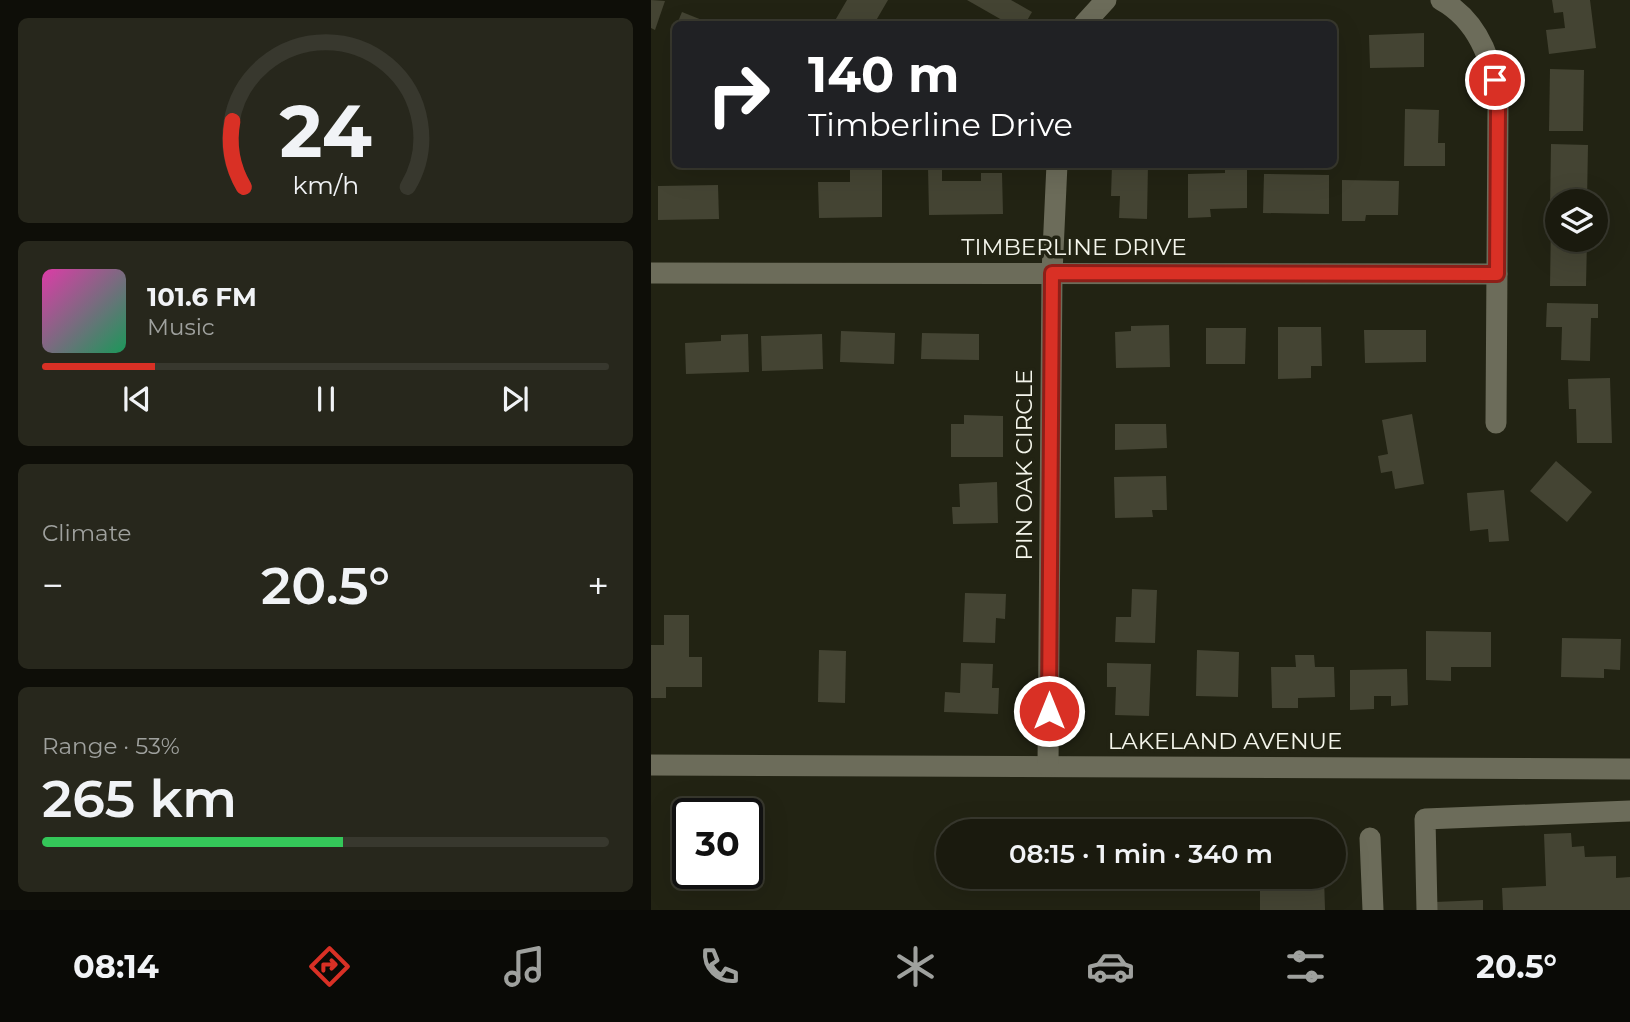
<!DOCTYPE html>
<meta charset="utf-8">
<style>
:root{--surface:#1a1a0e;--page:#27271c;--text:#f1f3f6;--muted:#9fa19e;--line:#38382e;--accent:#d93025}
body{margin:0;font-family:Montserrat,sans-serif;background:var(--page);color:var(--text);height:100vh;display:flex;flex-direction:column;font-size:26px;white-space:nowrap}
*{box-sizing:border-box;margin:0}
p{font-size:23px;color:var(--muted)}
.icon{flex:none;width:38px;height:38px;fill:none;stroke:currentColor;stroke-width:2;stroke-linecap:round;stroke-linejoin:round}
.map{position:relative;flex:1;overflow:hidden}
.panel{display:flex;flex-direction:column;gap:18px;padding:18px;background:#0e0e08;width:651px}
.panel>*{flex:none}
.top-card{position:absolute;left:21px;top:21px;width:665px;height:147px;border-radius:10px;box-shadow:0 7px 28px #0002,0 0 0 2px var(--line);background:#202124;color:#fff;overflow:hidden}
.fabs{position:absolute;left:894px;top:189px;display:grid;gap:14px}
.fabs a{display:grid;place-items:center;width:63px;height:63px;border-radius:50%;background:var(--surface);box-shadow:0 7px 28px #0002,0 0 0 2px var(--line);font-size:35px}
.speed{position:absolute;left:21px;top:798px;display:flex;gap:14px;font-size:35px;font-weight:700;text-align:center}
.speed>*{display:grid;place-content:center;width:91px;height:91px;border-radius:50%;background:var(--surface);box-shadow:0 7px 28px #0002,0 0 0 2px var(--line);line-height:1}
.speed .limit{border:4px solid #111;border-radius:10px;background:#fff;color:#111}
.pin{position:absolute;display:grid;place-items:center;width:60px;height:60px;color:#fff;margin:-30px;border:4px solid #fff;border-radius:50%;box-shadow:0 2px 7px #0007}
.me{position:absolute;width:77px;margin:-38px;rotate:0deg;stroke-linejoin:round;filter:drop-shadow(0 0 5px #0008)}
.turn{display:flex;align-items:center;gap:24px;height:147px;padding:0 21px;font-size:32px}
.turn .icon{width:91px;height:91px;stroke-width:2.5}
.turn b{display:block;font-size:49px;line-height:60px}
.big{font-size:52px;font-weight:600;line-height:1.1}
.panel .tile{flex:1;display:flex;flex-direction:column;justify-content:center;gap:10px;min-width:0;padding:0 24px;border-radius:10px;background:var(--page)}
.panel .dial{align-items:center;gap:0}
.dial svg{height:182px;overflow:visible;fill:none;stroke:var(--line);stroke-width:7;stroke-linecap:round;text-anchor:middle}
.dial text{fill:var(--text);stroke:none}
.song{display:flex;align-items:center;gap:21px}
.cover{width:84px;height:84px;border-radius:10px;background:linear-gradient(135deg,hsl(320 70% 55%),hsl(150 70% 35%))}
.played{height:7px;border-radius:4px;background:linear-gradient(90deg,var(--accent) 20%,var(--line) 20%)}
.keys{display:flex;justify-content:space-around;direction:ltr}
.heat{display:flex;justify-content:space-between;align-items:center;font-size:38px;direction:ltr}
.charge{height:10px;border-radius:5px;background:linear-gradient(90deg,#34c759 53%,var(--line) 0)}
.trip{position:absolute;left:285px;top:819px;width:410px;height:70px;border-radius:35px;background:var(--surface);box-shadow:0 7px 28px #0002,0 0 0 2px var(--line);font-weight:600;line-height:70px;text-align:center}
.dock{display:flex;height:112px;justify-content:space-around;align-items:center;background:#0a0a06;color:var(--muted)}
.dock .icon{width:49px;height:49px}
.dock .current{color:var(--accent)}
.dock b{font-size:32px;color:var(--text)}
main{display:flex;flex:1;min-height:0}
.map>svg:first-child{display:block}
.building{fill:#443}
.lines{fill:none;stroke-linecap:round;stroke-linejoin:round}
.minor{stroke:#6c6c5a;stroke-width:21}
.route-casing{stroke:#8d1f18;stroke-width:18}
.route{stroke:#d93025;stroke-width:12}
.labels{text-anchor:middle;dominant-baseline:central;stroke-width:7;stroke-linejoin:round;paint-order:stroke}
.street-label{font-size:23px;fill:#f4f5eb;stroke:#222313}
</style>
<main>
<section class="panel">
<div class="tile dial"><svg viewBox="0 0 100 80">
<path d="M14 69A42 42 0 1 1 86 69"/>
<path d="M14 69A42 42 0 0 1 9 40" stroke="#d93025"/>
<text x="50" y="56" font-size="32" font-weight="700">24</text>
<text x="50" y="72" font-size="11">km/h</text>
</svg></div>
<div class="tile">
<div class="song"><i class="cover"></i><div><b>101.6 FM</b><p>Music</p></div></div>
<div class="played"></div>
<div class="keys"><svg class="icon" aria-label="previous" viewBox="0 0 24 24"><path d="M18 5L8 12l10 7zM5 5v14"/></svg><svg class="icon" aria-label="pause" viewBox="0 0 24 24"><path d="M8 5v14M16 5v14"/></svg><svg class="icon" aria-label="next" viewBox="0 0 24 24"><path d="M6 5l10 7-10 7zM19 5v14"/></svg></div>
</div>
<div class="tile"><p>Climate</p>
<div class="heat"><a>−</a><b class="big">20.5°</b><a>+</a></div>
</div>
<div class="tile"><p>Range · 53%</p><b class="big">265 km</b><div class="charge"></div></div>
</section>
<div class="map">
<svg width="979" height="910" viewBox="0 0 979 910">
<rect width="100%" height="100%" fill="#222313"/>
<!-- building -->
<g class="building">
<path d="M 0,0 L 14,1 L 4,30 L 0,28 Z"/>
<path d="M 196,0 L 237,0 L 223,24 L 182,24 Z"/>
<path d="M 316,0 L 360,0 L 381,12 L 374,24 L 358,24 Z"/>
<path d="M 901,0 L 939,0 L 945,48 L 898,54 L 895,30 L 914,28 L 912,12 L 903,13 Z"/>
<path d="M 31,12 L 61,24 L 26,24 Z"/>
<path d="M 773,33 L 773,67 L 719,68 L 718,35 Z"/>
<path d="M 899,69 L 933,70 L 932,131 L 898,131 Z"/>
<path d="M 754,109 L 788,110 L 787,143 L 794,143 L 794,166 L 753,166 Z"/>
<path d="M 900,144 L 937,145 L 936,201 L 906,201 L 906,209 L 899,209 Z"/>
<path d="M 199,164 L 231,164 L 231,217 L 168,218 L 167,182 L 199,182 Z"/>
<path d="M 461,164 L 497,164 L 496,219 L 468,218 L 469,196 L 460,196 Z"/>
<path d="M 574,165 L 596,165 L 596,208 L 559,209 L 560,217 L 537,218 L 537,174 L 574,173 Z"/>
<path d="M 277,167 L 291,167 L 291,181 L 330,181 L 330,173 L 351,173 L 352,214 L 278,215 Z"/>
<path d="M 613,174 L 678,175 L 678,214 L 612,213 Z"/>
<path d="M 691,180 L 748,181 L 747,215 L 715,215 L 714,221 L 691,221 Z"/>
<path d="M 67,185 L 68,219 L 7,220 L 7,186 Z"/>
<path d="M 900,221 L 906,221 L 906,240 L 936,240 L 935,286 L 899,286 Z"/>
<path d="M 896,303 L 947,304 L 947,318 L 940,318 L 939,361 L 910,360 L 911,327 L 895,327 Z"/>
<path d="M 518,325 L 519,367 L 465,368 L 464,332 L 480,331 L 480,326 Z"/>
<path d="M 627,327 L 670,327 L 671,366 L 660,366 L 660,378 L 627,379 Z"/>
<path d="M 555,328 L 595,328 L 594,364 L 555,364 Z"/>
<path d="M 713,330 L 775,330 L 775,362 L 714,363 Z"/>
<path d="M 190,331 L 244,333 L 243,364 L 189,362 Z"/>
<path d="M 271,333 L 328,334 L 328,360 L 270,359 Z"/>
<path d="M 97,334 L 98,372 L 35,374 L 34,343 L 70,341 L 70,335 Z"/>
<path d="M 171,334 L 172,369 L 111,371 L 110,336 Z"/>
<path d="M 959,378 L 961,443 L 926,443 L 925,409 L 918,409 L 917,379 Z"/>
<path d="M 761,414 L 773,484 L 744,489 L 741,471 L 730,473 L 727,456 L 737,454 L 731,420 Z"/>
<path d="M 313,415 L 352,416 L 352,457 L 300,457 L 300,424 L 313,424 Z"/>
<path d="M 464,424 L 515,424 L 516,448 L 464,450 Z"/>
<path d="M 905,461 L 941,492 L 916,522 L 879,491 Z"/>
<path d="M 515,476 L 516,510 L 501,510 L 502,517 L 464,518 L 463,477 Z"/>
<path d="M 346,482 L 347,523 L 302,524 L 301,507 L 309,507 L 308,484 Z"/>
<path d="M 853,490 L 858,541 L 838,542 L 837,529 L 819,531 L 816,493 Z"/>
<path d="M 481,589 L 506,590 L 504,643 L 464,642 L 465,617 L 480,617 Z"/>
<path d="M 314,593 L 355,594 L 354,619 L 345,618 L 344,643 L 312,642 Z"/>
<path d="M 13,615 L 38,615 L 38,657 L 51,657 L 51,687 L 15,687 L 15,698 L 0,698 L 0,645 L 13,645 Z"/>
<path d="M 775,631 L 840,632 L 840,667 L 800,667 L 800,681 L 775,680 Z"/>
<path d="M 911,638 L 970,639 L 969,670 L 953,669 L 953,678 L 910,677 Z"/>
<path d="M 168,650 L 195,651 L 194,703 L 167,702 Z"/>
<path d="M 546,650 L 588,652 L 587,697 L 545,696 Z"/>
<path d="M 644,655 L 663,655 L 664,667 L 683,667 L 684,697 L 647,698 L 647,708 L 621,708 L 620,667 L 645,667 Z"/>
<path d="M 310,663 L 342,664 L 341,688 L 348,688 L 347,714 L 293,712 L 294,692 L 309,693 Z"/>
<path d="M 456,663 L 500,664 L 498,716 L 464,715 L 465,687 L 456,687 Z"/>
<path d="M 756,669 L 757,705 L 740,706 L 740,696 L 723,696 L 723,709 L 699,710 L 699,670 Z"/>
<path d="M 920,833 L 921,847 L 933,846 L 934,857 L 965,856 L 965,878 L 979,877 L 979,910 L 852,910 L 851,888 L 895,886 L 893,834 Z"/>
<path d="M 609,877 L 673,877 L 674,910 L 609,910 Z"/>
<path d="M 832,900 L 832,910 L 784,910 L 784,902 Z"/>
</g>
<g class="lines">
<!-- minor -->
<g class="minor">
<path d="M 790,0 C 830,22 843,65 847,107 L 845,423"/>
<path d="M 433,24 L 455,0"/>
<path d="M 0,273 L 846,274"/>
<path d="M 0,765 L 979,769"/>
<path d="M 397,766 L 401,273 L 406,164"/>
<path d="M 719,838 L 722,910"/>
<path d="M 776,910 L 774,819 L 979,811"/>
</g>
</g>
<g class="lines">
<defs>
<path id="route" d="M 398,711 L 401,273 L 846,274 L 847,107 L 844,80"/>
</defs>
<!-- route casing -->
<use href="#route" class="route-casing"/>
<!-- route -->
<use href="#route" class="route"/>
</g>
<g class="labels">
<!-- street labels -->
<g class="street-label">
<text x="423" y="247">TIMBERLINE DRIVE</text>
<text transform="translate(373 465) rotate(-90)">PIN OAK CIRCLE</text>
<text x="574" y="741">LAKELAND AVENUE</text>
</g>
</g>
</svg>
<div class="fabs">
<a><svg class="icon" aria-label="layers" viewBox="0 0 24 24"><path d="M12 4l9 5-9 5-9-5zM3 14l9 5 9-5"/></svg></a>
</div>
<div class="speed"><div class="limit">30</div></div>
<div class="pin" style="left:844px;top:80px;background:#d93025"><svg class="icon" aria-label="arrive" viewBox="0 0 24 24"><path d="M6 21V4h12l-3 4 3 4H6"/></svg></div>
<svg class="me" style="left:398px;top:711px" viewBox="-20 -20 40 40"><circle r="17" fill="#d93025" stroke="#fff" stroke-width="3"/><path d="M0-11L8 9 0 5-8 9z" fill="#fff"/></svg>
<div class="trip">08:15 · 1 min · 340 m</div>
<div class="top-card">
<div class="turn"><svg class="icon" aria-label="right" viewBox="0 0 24 24"><path d="M7 20v-9h11M14 6l5 5-5 5"/></svg><div><b>140 m</b>Timberline Drive</div></div>
</div>
</div>
</main>
<nav class="dock">
<b>08:14</b>
<svg class="icon current" aria-label="directions" viewBox="0 0 24 24"><path d="M12 3l9 9-9 9-9-9zM9 14v-3h6M13 9l2 2-2 2"/></svg>
<svg class="icon" aria-label="music" viewBox="0 0 24 24"><path d="M9 18V5l10-2v13"/><circle cx="6" cy="18" r="3"/><circle cx="16" cy="16" r="3"/></svg>
<svg class="icon" aria-label="phone" viewBox="0 0 24 24"><path d="M5 4h4l2 5-3 2q2 4 5 5l2-3 5 2v4C11 20 4 13 5 4z"/></svg>
<svg class="icon" aria-label="climate" viewBox="0 0 24 24"><path d="M12 3v18M4 7l16 10M4 17L20 7"/></svg>
<svg class="icon" aria-label="car" viewBox="0 0 24 24"><path d="M5 17H2v-5l4-1 3-4h7l3 4 3 1v5h-3M9 17h6M6 11h13"/><circle cx="7" cy="17" r="2"/><circle cx="17" cy="17" r="2"/></svg>
<svg class="icon" aria-label="filters" viewBox="0 0 24 24"><path d="M4 7h16M4 17h16"/><circle cx="9" cy="7" r="2"/><circle cx="15" cy="17" r="2"/></svg>
<b>20.5°</b>
</nav>
